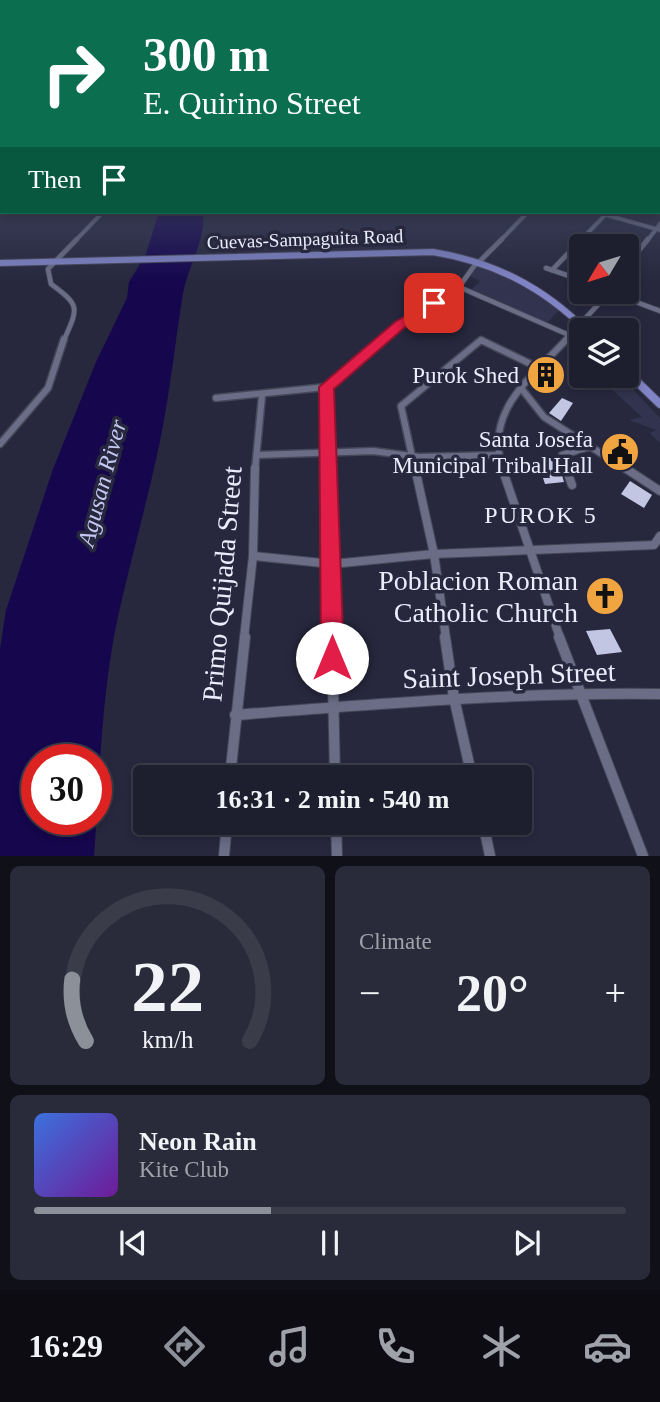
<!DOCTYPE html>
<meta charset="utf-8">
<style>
:root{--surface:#1d1e2e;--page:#2a2b3a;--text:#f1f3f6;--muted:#a0a2aa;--line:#3b3c4a;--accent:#8c9099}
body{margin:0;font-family:"Times New Roman",serif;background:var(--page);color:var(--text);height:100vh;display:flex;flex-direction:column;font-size:26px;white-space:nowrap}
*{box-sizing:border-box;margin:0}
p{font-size:23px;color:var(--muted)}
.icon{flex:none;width:38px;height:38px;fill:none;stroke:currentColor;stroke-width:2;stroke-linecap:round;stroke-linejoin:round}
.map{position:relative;height:856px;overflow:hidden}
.details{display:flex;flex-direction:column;gap:10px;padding:10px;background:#101019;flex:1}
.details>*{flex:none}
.hud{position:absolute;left:0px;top:0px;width:662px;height:214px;box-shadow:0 4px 10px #0003,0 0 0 2px var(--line);background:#0b6e4f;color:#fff;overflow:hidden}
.needle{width:46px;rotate:232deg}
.fabs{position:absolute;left:569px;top:234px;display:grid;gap:14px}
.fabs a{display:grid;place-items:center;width:70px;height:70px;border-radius:7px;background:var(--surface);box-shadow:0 4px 10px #0003,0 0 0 2px var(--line);font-size:35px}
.speed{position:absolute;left:21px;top:744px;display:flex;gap:14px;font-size:35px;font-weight:700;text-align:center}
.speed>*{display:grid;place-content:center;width:91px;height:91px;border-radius:50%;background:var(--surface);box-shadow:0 4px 10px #0003,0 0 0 2px var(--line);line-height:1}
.speed .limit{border:10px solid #d22;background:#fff;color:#111}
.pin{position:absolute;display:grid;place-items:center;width:60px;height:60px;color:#fff;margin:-30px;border-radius:14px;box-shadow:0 4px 10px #0006}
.me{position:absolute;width:77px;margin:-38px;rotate:0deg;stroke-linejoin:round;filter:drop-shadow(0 0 5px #0008)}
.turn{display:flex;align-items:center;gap:24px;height:147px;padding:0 28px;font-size:32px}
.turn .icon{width:91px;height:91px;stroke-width:2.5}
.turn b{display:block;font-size:49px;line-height:60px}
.then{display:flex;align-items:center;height:66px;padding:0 28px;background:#0003;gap:14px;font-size:26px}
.big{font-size:52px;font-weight:800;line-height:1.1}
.details .tile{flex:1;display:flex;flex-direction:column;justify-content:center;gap:10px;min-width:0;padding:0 24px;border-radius:10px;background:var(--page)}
.details .dial{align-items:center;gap:0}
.dial svg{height:182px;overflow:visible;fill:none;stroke:var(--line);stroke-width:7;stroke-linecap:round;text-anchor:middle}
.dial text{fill:var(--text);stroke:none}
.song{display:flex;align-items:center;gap:21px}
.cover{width:84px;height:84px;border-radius:10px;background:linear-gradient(135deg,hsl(220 70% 55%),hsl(280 70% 35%))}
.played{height:7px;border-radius:4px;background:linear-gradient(90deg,var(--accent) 40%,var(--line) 40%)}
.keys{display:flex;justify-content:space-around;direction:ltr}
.heat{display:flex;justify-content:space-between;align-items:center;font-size:38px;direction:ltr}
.details .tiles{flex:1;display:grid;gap:10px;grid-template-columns:1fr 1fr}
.tile:last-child{grid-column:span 2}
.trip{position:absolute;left:133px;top:765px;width:399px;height:70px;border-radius:7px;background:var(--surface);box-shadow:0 4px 10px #0003,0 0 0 2px var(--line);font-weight:800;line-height:70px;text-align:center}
.menu{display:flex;height:112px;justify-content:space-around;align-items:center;background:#0c0c12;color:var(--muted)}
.menu .icon{width:49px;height:49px}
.menu .current{color:var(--accent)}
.menu b{font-size:32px;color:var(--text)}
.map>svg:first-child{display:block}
.built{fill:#32344f}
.water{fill:#15064e;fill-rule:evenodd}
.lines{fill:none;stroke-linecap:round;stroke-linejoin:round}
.stream{stroke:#15064e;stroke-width:2}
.building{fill:#c3c6e2}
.minor-far4-casing{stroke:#454658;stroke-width:5}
.minor-far3-casing{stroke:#454658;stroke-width:6}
.minor-far2-casing{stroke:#454658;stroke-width:9}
.minor-far1-casing{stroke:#454658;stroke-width:10}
.minor-casing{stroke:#454658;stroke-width:12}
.major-far1-casing{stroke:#454658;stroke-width:8}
.major-casing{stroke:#454658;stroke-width:10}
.minor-far4{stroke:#6a6d85;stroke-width:3.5}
.minor-far3{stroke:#6a6d85;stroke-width:4.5}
.minor-far2{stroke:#6a6d85;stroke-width:6}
.minor-far1{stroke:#6a6d85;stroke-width:8}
.minor{stroke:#6a6d85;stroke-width:10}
.major-far1{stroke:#8083c5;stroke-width:6}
.major{stroke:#8083c5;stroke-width:8}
.route{fill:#e11d48;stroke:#92132f;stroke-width:2}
.labels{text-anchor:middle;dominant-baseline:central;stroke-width:7;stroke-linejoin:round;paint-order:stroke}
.far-street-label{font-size:19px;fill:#ebedfc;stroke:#27283e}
.poi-label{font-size:23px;fill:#ebedfc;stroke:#27283e;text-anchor:end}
.water-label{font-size:24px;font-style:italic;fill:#c3c7f2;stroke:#27283e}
.neighbourhood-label{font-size:24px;letter-spacing:2px;fill:#ebedfc;stroke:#27283e}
.near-poi-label{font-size:28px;fill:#ebedfc;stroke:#27283e;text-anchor:end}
.near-street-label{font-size:28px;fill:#ebedfc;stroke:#27283e}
</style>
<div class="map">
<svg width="660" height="856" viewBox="0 0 660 856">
<rect width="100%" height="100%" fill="#27283e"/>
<!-- built -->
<g class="built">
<path d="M 478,266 L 525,285 L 560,309 L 547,323 L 471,290 L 480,281 L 470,276 Z"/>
<path d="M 597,376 L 620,376 L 660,418 L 660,443 L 650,433 L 656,430 L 629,420 L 642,417 Z"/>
</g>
<!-- water -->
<path class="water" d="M 159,212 L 203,212 C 206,240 188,266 183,293 C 175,343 170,392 160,441 C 148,499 132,555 119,612 C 101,692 100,775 94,856 L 0,856 L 0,649 L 6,610 L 53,469 L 96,362 L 127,298 L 129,282 L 146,254 ZM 37,760 L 96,760 L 96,819 L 37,819 Z"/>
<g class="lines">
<!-- stream -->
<path class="stream" d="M 0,170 L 2,168"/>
</g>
<!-- building -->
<g class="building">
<path d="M 562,398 L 573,403 L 561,421 L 549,413 Z"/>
<path d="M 543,458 L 557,458 L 564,482 L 545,484 L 543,478 L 550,478 Z"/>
<path d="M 630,481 L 652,495 L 644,508 L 621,494 Z"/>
<path d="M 610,629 L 622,652 L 597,655 L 586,631 Z"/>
</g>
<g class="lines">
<defs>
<g id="minor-far4">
<path d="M 596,212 L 660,230"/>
<path d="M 75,241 L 103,212"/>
<path d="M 500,241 L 528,212"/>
<path d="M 580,241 L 608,212"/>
<path d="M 647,241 L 660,224"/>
</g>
<g id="minor-far3">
<path d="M 479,262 L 502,239"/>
<path d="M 626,267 L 648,239"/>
<path d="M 546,268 L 581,280"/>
<path d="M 552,270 L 582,239"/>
<path d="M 459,287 L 569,335"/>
<path d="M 609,292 L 660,311"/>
<path d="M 64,340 C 78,308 81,306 51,284 L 48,269 L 77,239"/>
<path d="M 382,340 L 459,287 L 477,262"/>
<path d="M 565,340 L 608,294"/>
</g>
<g id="minor-far2">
<path d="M 326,387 L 328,470"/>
<path d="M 521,388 L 544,417 L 627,470"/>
<path d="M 216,398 L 326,387 L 384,339"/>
<path d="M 0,444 L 48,388 L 64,339"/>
<path d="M 257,455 L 373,451 L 419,457 L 498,455"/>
<path d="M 255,470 L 262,396"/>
<path d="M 415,470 L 401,406 L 481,340 L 539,368"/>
<path d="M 503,470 C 483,411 531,378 567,339"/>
<path d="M 567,470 L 562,455 L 589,447"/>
</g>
<g id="minor-far1">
<path d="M 328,468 L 332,638"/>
<path d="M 415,468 L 434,554 L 446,638"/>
<path d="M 502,468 L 560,638"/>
<path d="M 566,468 L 572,485"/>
<path d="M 625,468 L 660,491"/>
<path d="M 253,556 L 332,564 L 434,554 L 654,545 L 660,536"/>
<path d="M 244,638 L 253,556 L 255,468"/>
</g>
<g id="minor">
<path d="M 332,637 L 335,777"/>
<path d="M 445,637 L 454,698 L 472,777"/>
<path d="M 559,637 L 643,856"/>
<path d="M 235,715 C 377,704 518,692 660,694"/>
<path d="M 230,777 L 245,637"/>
<path d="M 336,822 L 337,856"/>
<path d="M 483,822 L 490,856"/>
<path d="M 224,856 L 227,822"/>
</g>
<path id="major-far1" d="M 0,263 L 433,252 C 494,262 543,287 587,331"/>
<path id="major" d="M 626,371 L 660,404"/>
</defs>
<!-- minor-far4 casing -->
<use href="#minor-far4" class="minor-far4-casing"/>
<!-- minor-far3 casing -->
<use href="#minor-far3" class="minor-far3-casing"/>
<!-- minor-far2 casing -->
<use href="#minor-far2" class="minor-far2-casing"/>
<!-- minor-far1 casing -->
<use href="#minor-far1" class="minor-far1-casing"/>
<!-- minor casing -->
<use href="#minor" class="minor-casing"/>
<!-- major-far1 casing -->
<use href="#major-far1" class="major-far1-casing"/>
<!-- major casing -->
<use href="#major" class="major-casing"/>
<!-- minor-far4 -->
<use href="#minor-far4" class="minor-far4"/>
<!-- minor-far3 -->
<use href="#minor-far3" class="minor-far3"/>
<!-- minor-far2 -->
<use href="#minor-far2" class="minor-far2"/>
<!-- minor-far1 -->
<use href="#minor-far1" class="minor-far1"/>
<!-- minor -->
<use href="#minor" class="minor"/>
<!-- major-far1 -->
<use href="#major-far1" class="major-far1"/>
<!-- major -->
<use href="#major" class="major"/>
</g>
<!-- sky -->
<linearGradient id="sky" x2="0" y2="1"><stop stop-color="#151622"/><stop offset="0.58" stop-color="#414863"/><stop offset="1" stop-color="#414863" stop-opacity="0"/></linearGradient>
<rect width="660" height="282" fill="url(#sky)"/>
<!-- route -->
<path class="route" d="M 434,299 L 440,303 L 439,305 L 404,328 L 334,389 L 344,658 L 340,666 L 332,670 L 324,666 L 321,658 L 319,387 L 395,322 Z"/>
<!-- icons -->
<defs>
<symbol id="building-disc" viewBox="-11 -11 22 22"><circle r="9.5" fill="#f1a540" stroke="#27283e"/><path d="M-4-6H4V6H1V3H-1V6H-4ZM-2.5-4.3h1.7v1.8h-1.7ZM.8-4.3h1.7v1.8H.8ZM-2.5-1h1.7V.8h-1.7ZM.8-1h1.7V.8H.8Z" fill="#111"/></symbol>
<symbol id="civic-disc" viewBox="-11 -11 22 22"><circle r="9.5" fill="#f1a540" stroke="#27283e"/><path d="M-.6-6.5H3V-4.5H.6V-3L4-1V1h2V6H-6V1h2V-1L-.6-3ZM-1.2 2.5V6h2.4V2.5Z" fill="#111"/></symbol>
<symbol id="church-disc" viewBox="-11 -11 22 22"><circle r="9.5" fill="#f1a540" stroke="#27283e"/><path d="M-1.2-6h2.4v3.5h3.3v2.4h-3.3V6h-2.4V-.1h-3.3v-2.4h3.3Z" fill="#111"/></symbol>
</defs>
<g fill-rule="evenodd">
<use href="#building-disc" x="524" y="353" width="44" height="44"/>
<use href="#civic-disc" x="598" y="430" width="44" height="44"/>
<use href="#church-disc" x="583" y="574" width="44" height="44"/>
</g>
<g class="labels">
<!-- far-street labels -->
<g class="far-street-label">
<text transform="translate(305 239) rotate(-2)">Cuevas-Sampaguita Road</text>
</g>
<!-- poi labels -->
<g class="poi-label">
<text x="519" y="375">Purok Shed</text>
<text x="593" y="439">Santa Josefa<tspan x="593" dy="26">Municipal Tribal Hall</tspan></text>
</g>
<!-- water labels -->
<g class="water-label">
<text transform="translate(102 483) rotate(-75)">Agusan River</text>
</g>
<!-- neighbourhood labels -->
<g class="neighbourhood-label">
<text x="541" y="515">PUROK 5</text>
</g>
<!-- near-poi labels -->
<g class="near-poi-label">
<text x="578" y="580">Poblacion Roman<tspan x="578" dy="32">Catholic Church</tspan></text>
</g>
<!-- near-street labels -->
<g class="near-street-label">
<text transform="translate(222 584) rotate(-85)">Primo Quijada Street</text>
<text transform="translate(509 675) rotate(-2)">Saint Joseph Street</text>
</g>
</g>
</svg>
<div class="fabs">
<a><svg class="needle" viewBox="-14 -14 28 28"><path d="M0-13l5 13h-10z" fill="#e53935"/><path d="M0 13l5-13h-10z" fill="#a0a2aa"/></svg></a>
<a><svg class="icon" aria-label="layers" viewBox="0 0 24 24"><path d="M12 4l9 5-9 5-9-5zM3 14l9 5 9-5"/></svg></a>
</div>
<div class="speed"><div class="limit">30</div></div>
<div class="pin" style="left:434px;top:303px;background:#d93025"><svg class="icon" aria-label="arrive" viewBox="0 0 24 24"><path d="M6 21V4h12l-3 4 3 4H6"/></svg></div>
<svg class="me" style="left:332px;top:658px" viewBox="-20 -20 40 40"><circle r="19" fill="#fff"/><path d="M0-13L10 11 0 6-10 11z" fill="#e11d48"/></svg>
<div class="trip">16:31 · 2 min · 540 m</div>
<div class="hud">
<div class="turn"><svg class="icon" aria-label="right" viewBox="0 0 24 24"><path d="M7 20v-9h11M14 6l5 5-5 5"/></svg><div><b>300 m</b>E. Quirino Street</div></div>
<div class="then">Then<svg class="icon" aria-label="arrive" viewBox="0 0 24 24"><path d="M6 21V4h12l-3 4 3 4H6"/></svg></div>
</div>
</div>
<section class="details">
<div class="tiles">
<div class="tile dial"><svg viewBox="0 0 100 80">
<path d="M14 69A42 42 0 1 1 86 69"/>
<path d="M14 69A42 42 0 0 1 8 42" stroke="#8c9099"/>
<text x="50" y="56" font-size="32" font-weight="700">22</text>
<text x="50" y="72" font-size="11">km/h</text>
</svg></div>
<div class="tile"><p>Climate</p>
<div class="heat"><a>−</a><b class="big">20°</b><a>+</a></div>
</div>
<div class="tile">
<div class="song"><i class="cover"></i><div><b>Neon Rain</b><p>Kite Club</p></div></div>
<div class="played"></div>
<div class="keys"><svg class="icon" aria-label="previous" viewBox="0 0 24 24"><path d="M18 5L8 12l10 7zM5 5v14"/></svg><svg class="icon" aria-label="pause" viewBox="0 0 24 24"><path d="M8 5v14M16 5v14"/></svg><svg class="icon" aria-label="next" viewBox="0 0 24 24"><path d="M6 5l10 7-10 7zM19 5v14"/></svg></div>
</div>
</div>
</section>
<nav class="menu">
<b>16:29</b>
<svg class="icon current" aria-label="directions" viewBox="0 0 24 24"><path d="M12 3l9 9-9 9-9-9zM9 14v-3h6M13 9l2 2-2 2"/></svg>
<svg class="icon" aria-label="music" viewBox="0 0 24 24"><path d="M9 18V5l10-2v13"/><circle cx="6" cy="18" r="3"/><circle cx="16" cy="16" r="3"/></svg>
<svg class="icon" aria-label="phone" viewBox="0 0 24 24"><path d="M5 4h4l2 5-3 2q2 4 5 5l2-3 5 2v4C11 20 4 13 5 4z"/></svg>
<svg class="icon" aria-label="climate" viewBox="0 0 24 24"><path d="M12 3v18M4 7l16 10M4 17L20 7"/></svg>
<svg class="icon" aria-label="car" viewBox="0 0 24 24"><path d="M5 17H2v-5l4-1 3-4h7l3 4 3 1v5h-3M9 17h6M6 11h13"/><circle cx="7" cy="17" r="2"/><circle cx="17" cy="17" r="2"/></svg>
</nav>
